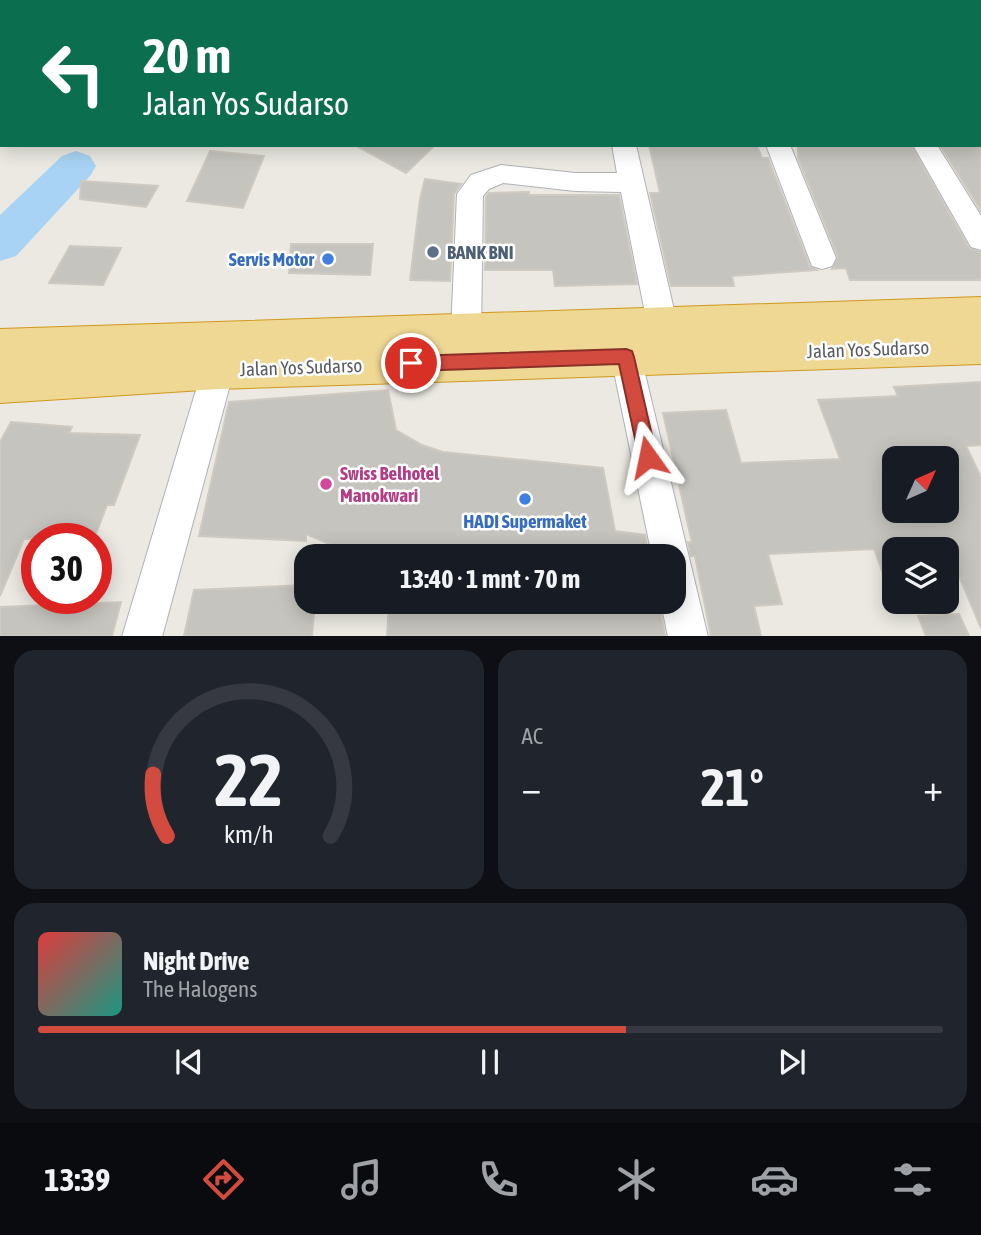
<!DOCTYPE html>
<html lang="id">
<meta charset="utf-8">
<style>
:root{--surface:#171b24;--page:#20242c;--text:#f1f3f6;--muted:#9ea1a6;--line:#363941;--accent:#d34a3f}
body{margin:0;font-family:"Asap Condensed",sans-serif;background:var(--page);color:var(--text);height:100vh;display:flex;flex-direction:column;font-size:26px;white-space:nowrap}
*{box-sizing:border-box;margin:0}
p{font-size:23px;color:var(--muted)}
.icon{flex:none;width:38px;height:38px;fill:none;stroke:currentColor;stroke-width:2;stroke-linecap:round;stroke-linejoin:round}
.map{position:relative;height:636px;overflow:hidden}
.details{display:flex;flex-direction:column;gap:14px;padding:14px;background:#0d0f14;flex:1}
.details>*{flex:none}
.banner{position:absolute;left:0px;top:0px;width:982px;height:147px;box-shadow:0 4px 18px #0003;background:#0b6e4f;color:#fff;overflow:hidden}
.needle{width:46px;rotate:45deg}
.tools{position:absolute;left:882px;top:446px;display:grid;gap:14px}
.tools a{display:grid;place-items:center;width:77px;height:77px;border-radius:14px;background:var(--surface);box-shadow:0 4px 18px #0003;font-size:35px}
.speed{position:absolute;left:21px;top:523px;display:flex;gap:14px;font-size:35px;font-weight:700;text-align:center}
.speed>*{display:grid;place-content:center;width:91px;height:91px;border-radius:50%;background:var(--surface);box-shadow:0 4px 18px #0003;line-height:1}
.speed .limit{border:10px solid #d22;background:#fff;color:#111}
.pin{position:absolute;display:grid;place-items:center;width:60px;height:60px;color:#fff;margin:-30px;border:4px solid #fff;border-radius:50%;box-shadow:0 2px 7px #0007}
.me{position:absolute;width:77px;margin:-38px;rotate:348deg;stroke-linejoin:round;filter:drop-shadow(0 0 5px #0008)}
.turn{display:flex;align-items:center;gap:24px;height:147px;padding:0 28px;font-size:32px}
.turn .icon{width:91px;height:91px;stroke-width:2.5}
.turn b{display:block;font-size:49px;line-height:60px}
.big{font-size:52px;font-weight:700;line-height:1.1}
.details .card{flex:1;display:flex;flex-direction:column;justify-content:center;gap:10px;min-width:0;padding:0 24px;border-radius:21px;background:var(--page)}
.details .dial{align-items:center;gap:0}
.dial svg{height:182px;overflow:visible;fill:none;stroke:var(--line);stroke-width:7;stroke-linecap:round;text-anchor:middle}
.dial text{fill:var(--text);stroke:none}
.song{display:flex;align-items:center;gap:21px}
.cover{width:84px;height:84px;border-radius:10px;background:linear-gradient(135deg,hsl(0 70% 55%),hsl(170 70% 35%))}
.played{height:7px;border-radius:4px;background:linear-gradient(90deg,var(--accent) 65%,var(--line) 65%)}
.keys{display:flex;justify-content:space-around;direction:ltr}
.heat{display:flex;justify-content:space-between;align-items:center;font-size:38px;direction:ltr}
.details .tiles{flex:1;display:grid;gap:14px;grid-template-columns:1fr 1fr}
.card:last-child{grid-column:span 2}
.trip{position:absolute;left:294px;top:544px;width:392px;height:70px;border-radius:21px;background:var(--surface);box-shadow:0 4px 18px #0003;font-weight:700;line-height:70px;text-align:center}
.dock{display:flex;height:112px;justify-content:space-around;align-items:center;background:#090b0e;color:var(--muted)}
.dock .icon{width:49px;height:49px}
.dock .selected{color:var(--accent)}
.dock b{font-size:32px;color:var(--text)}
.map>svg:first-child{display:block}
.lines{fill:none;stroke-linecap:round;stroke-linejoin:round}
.river{fill:#a8d3f4;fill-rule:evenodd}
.building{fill:#c6c4be;stroke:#cfcac1;stroke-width:2;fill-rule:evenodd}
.street-casing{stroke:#afb2b5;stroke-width:2}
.secondary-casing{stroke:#aeb1b5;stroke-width:2}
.highway-casing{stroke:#d1981b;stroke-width:2}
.street{fill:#fff;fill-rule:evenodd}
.secondary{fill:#fff;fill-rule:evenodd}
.highway{fill:#efd894;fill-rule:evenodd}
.route{fill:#d34a3f;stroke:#893029;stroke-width:2}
.service-dot{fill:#5c6f8a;stroke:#fff;stroke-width:2.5}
.shop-dot{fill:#3f7fe0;stroke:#fff;stroke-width:2.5}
.hotel-dot{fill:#d1479c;stroke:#fff;stroke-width:2.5}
.labels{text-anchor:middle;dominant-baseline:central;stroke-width:5;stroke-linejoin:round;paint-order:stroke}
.service-label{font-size:19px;font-weight:bold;fill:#4e5e75;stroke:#fff;text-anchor:start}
.shop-label{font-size:19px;font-weight:bold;fill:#366cbe;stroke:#fff;text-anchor:end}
.street-label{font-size:19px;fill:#5a5d60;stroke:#fff}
.hotel-label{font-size:19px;font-weight:bold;fill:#b23c85;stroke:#fff;text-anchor:start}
</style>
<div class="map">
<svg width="981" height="637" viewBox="0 0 981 637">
<rect width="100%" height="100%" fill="#ebe9e2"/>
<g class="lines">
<!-- river -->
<path class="river" d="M 76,151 L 90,156 L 96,166 L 90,176 L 16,256 L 0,261 L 0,215 L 62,156 Z"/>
</g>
<!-- building -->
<g class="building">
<path d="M 355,145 L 435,145 L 406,173 Z"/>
<path d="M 649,145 L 757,145 L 762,158 L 768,158 L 810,267 L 816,270 L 732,276 L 734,286 L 671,286 L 650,193 L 660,193 Z"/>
<path d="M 798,145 L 911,145 L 969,248 L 981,252 L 981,280 L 850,280 L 846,268 L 832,269 L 838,257 L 798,158 Z"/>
<path d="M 940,145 L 981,145 L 981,211 Z"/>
<path d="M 210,151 L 264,156 L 243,208 L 187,201 Z"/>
<path d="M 425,179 L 461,184 L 454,194 L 450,281 L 410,280 L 420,199 Z"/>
<path d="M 81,181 L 158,186 L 146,207 L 80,199 Z"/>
<path d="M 529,192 L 529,195 L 619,195 L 637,284 L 555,286 L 553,270 L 485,270 L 486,197 L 489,193 Z"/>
<path d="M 291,244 L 373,244 L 370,275 L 289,273 Z"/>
<path d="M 70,246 L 121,248 L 103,285 L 49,283 Z"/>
<path d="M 981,382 L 981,445 L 966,446 L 981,477 L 981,628 L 948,550 L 894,550 L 894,598 L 892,598 L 874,549 L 768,554 L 782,604 L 754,606 L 761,636 L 711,636 L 695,556 L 691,556 L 688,542 L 692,543 L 663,413 L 726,410 L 741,463 L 840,459 L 818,400 L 898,396 L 894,387 ZM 894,458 L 947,458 L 947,511 L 894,511 Z"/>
<path d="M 388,390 L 396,430 L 422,445 L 443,452 L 603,468 L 615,531 L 645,535 L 649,556 L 358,556 L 306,534 L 306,541 L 199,536 L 229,402 Z"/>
<path d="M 11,422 L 72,427 L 69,433 L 140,435 L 114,505 L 107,505 L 94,539 L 24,539 L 0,596 L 0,442 Z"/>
<path d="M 306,585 L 306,602 L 315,602 L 312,636 L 184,636 L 194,590 Z"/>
<path d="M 121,602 L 112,636 L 0,636 L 0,607 Z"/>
<path d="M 389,602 L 659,602 L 665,636 L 387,636 Z"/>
<path d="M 959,614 L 969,636 L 926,636 L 918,616 Z"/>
</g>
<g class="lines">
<defs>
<g id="street">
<path d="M 831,0 L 851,0 L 852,2 L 832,2 Z"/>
<path d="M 612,145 L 636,145 L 677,323 L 673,332 L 662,336 L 651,332 L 647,323 L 621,192 L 575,191 L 503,183 L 489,189 L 483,196 L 481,332 L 477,341 L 466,345 L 455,341 L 451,332 L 457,194 L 471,175 L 501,165 L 575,173 L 617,173 Z"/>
<path d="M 766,145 L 790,145 L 836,258 L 832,266 L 822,269 L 812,266 Z"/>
<path d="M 913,145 L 937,145 L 981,216 L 981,250 L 971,247 Z"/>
<path d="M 626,343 L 637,347 L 641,357 L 708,637 L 668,637 L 661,602 L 674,602 L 674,556 L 652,556 L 611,357 L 615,347 Z"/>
<path d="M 218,356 L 229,360 L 234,370 L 162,637 L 122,637 L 202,370 L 207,360 Z"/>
</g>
<path id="secondary" d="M 0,0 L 13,2 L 2,2 L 0,19 Z"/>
<path id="highway" d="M 981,297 L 981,364 L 218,389 L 0,403 L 0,365 L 5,365 L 0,365 L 0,329 Z"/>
</defs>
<!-- street casing -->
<use href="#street" class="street-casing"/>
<!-- secondary casing -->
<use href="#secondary" class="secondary-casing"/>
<!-- highway casing -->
<use href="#highway" class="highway-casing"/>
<!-- street -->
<use href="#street" class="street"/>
<!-- secondary -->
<use href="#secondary" class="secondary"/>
<!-- highway -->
<use href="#highway" class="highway"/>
</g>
<!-- route -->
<path class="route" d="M 626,349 L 632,351 L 634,357 L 657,457 L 655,463 L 648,466 L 642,463 L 639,457 L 619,364 L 411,371 L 405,368 L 403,363 L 405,358 L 411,356 Z"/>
<!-- markers -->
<circle class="service-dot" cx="433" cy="252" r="7"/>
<g class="shop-dot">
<circle cx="328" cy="259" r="7"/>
<circle cx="525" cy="499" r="7"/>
</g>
<circle class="hotel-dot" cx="326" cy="484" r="7"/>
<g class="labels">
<!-- service labels -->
<g class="service-label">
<text x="447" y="252">BANK BNI</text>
</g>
<!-- shop labels -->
<g class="shop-label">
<text x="314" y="259">Servis Motor</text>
<text x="525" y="521" text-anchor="middle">HADI Supermaket</text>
</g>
<!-- street labels -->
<g class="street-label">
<text transform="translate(868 349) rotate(-2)">Jalan Yos Sudarso</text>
<text transform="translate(301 367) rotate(-2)">Jalan Yos Sudarso</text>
</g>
<!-- hotel labels -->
<g class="hotel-label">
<text x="340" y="473">Swiss Belhotel<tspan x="340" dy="22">Manokwari</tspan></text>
</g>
</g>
</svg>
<div class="tools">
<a><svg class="needle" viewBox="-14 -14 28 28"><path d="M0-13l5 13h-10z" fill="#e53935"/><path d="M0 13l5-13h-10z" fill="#9ea1a6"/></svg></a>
<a><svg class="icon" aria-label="layers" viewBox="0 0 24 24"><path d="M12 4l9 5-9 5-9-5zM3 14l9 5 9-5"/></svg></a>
</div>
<div class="speed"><div class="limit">30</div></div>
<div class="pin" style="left:411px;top:363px;background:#d93025"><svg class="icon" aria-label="arrive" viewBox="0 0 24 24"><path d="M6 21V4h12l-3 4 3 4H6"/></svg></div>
<svg class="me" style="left:648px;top:457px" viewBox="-20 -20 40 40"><path d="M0-17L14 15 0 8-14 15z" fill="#d34a3f" stroke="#fff" stroke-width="4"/></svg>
<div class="trip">13:40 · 1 mnt · 70 m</div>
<div class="banner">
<div class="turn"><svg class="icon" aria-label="left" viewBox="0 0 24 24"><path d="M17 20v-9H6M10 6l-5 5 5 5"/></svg><div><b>20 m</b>Jalan Yos Sudarso</div></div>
</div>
</div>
<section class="details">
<div class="tiles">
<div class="card dial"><svg viewBox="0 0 100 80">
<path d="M14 69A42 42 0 1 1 86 69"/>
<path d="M14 69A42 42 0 0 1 8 42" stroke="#d34a3f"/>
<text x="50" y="56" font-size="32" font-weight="700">22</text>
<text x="50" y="72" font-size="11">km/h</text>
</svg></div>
<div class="card"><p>AC</p>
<div class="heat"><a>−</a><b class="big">21°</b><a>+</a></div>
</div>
<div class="card">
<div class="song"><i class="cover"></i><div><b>Night Drive</b><p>The Halogens</p></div></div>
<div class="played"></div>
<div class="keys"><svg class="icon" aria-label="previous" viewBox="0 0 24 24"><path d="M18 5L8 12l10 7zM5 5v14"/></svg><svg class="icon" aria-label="pause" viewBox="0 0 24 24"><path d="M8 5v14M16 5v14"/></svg><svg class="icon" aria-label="next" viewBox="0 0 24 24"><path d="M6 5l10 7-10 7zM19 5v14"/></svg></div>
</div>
</div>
</section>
<nav class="dock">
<b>13:39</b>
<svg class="icon selected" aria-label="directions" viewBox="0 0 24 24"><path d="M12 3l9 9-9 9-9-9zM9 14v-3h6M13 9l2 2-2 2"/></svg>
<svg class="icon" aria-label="music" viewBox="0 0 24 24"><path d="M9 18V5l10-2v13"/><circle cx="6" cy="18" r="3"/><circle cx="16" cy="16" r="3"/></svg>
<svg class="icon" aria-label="phone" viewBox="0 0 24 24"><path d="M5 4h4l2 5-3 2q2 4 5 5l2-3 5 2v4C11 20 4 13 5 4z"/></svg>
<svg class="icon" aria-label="climate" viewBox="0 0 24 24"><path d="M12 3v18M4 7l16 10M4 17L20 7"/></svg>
<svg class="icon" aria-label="car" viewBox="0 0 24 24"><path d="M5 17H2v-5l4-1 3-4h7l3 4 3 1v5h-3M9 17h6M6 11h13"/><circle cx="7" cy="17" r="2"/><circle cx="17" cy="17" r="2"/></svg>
<svg class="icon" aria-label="filters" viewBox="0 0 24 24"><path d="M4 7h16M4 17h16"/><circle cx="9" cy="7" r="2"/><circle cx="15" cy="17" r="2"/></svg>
</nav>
